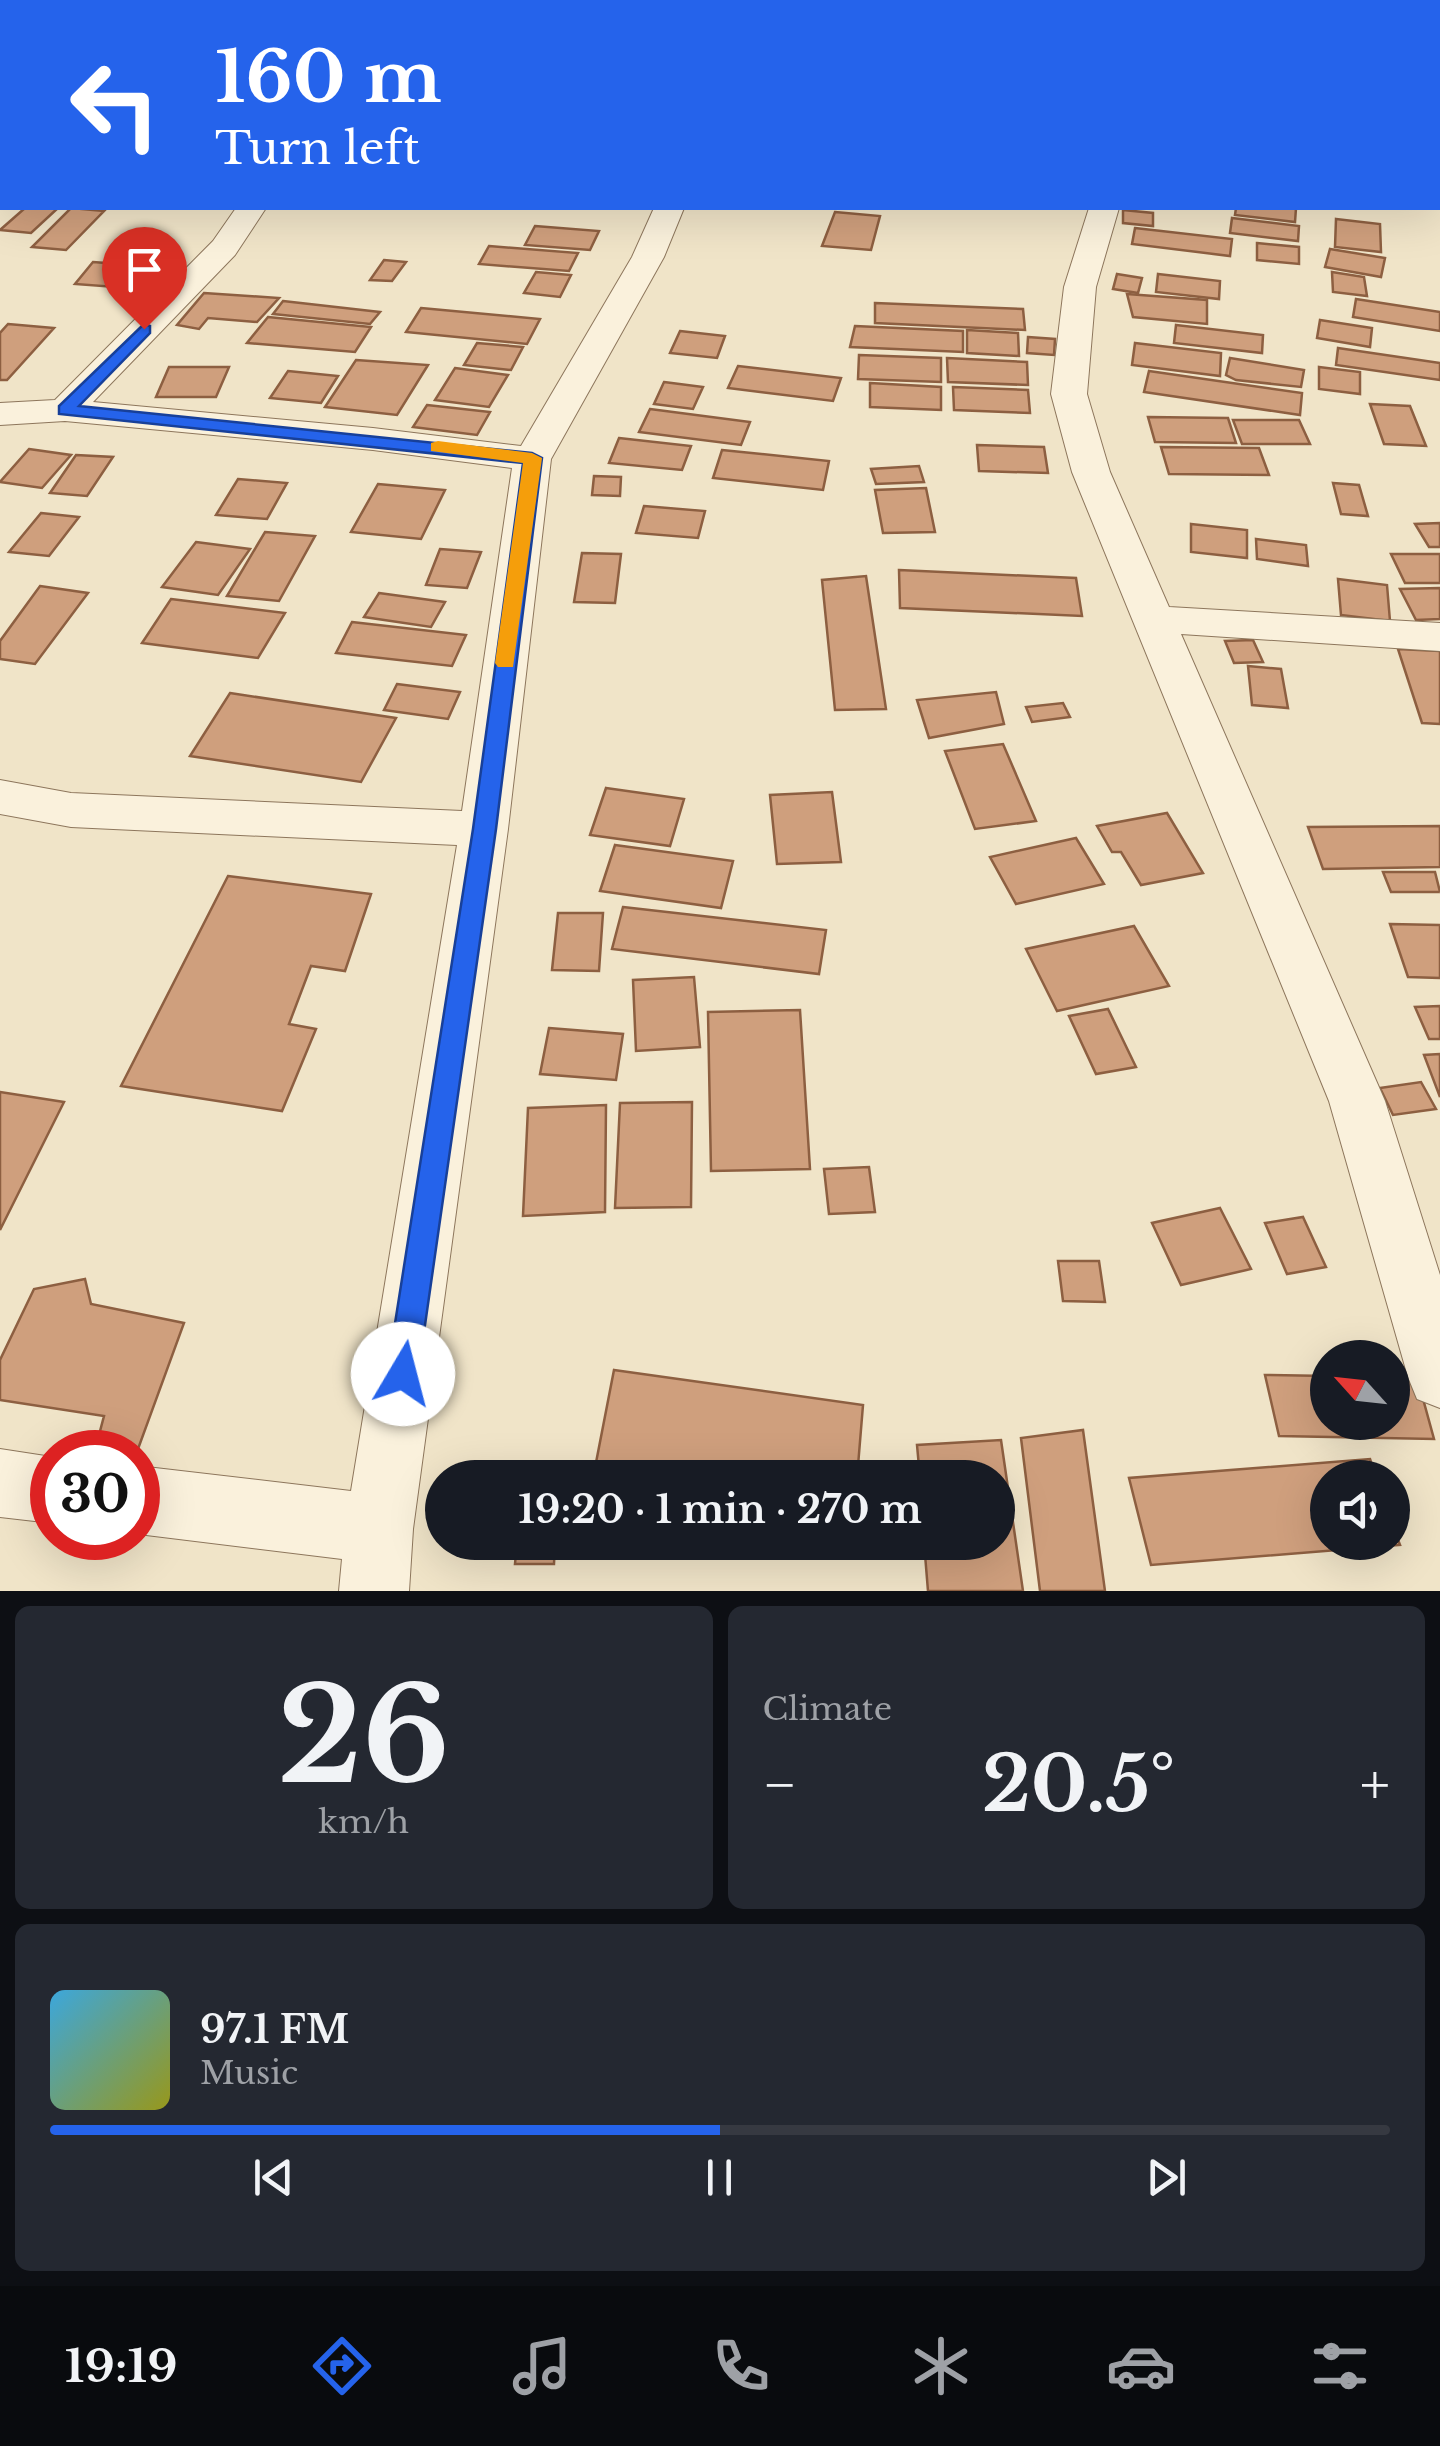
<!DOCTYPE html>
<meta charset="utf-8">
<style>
:root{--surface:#171b24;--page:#242831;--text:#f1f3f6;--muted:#9ea1a6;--line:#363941;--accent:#2563eb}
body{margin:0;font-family:"Libre Baskerville",serif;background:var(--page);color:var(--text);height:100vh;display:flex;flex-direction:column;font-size:38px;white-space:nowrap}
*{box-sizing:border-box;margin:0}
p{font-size:32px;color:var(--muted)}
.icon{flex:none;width:55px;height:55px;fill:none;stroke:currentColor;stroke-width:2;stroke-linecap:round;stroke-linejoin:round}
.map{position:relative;height:1591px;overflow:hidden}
.details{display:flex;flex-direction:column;gap:15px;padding:15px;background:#0d0f14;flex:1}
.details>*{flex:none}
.guide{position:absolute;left:0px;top:0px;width:1440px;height:210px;box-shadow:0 10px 40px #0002;background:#2563eb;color:#fff;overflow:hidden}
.needle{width:65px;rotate:297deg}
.controls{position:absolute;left:1310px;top:1340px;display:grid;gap:20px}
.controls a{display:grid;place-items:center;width:100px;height:100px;border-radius:50%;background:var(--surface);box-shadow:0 10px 40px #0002;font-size:50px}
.speed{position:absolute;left:30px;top:1430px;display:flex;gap:20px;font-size:50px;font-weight:700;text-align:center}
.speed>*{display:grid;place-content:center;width:130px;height:130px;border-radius:50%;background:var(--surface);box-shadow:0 10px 40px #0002;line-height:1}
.speed .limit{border:15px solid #d22;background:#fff;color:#111}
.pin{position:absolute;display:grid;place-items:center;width:85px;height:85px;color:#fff;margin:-102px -42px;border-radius:50% 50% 50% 0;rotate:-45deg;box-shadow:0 0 10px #0007}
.pin .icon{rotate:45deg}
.me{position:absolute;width:110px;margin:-55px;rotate:8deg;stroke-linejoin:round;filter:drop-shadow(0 0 8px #0008)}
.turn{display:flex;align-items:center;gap:35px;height:210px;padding:0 50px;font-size:45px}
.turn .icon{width:130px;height:130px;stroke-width:2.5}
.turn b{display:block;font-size:70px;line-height:85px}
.big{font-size:75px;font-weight:700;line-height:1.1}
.details .card{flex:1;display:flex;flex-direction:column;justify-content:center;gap:15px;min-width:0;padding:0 35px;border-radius:15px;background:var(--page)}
.details .dial{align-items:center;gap:0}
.dial b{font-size:130px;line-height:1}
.song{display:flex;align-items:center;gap:30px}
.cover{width:120px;height:120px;border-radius:15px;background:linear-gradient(135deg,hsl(200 70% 55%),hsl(60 70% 35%))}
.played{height:10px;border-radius:5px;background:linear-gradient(90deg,var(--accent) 50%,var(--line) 50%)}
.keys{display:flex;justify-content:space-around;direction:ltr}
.heat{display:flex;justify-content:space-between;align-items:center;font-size:55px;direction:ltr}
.details .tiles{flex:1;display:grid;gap:15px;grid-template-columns:1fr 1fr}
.card:last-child{grid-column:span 2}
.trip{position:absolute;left:425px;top:1460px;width:590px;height:100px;border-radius:50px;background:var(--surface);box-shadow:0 10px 40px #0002;font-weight:700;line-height:100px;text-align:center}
.tab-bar{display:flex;height:160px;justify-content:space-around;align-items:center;background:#090b0e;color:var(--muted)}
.tab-bar .icon{width:70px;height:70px}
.tab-bar .active{color:var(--accent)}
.tab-bar b{font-size:45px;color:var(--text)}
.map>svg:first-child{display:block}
.building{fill:#cf9f7d;stroke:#8d5f41;stroke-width:2.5}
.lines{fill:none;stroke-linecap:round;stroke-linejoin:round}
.street-casing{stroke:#8d765c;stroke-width:2}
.street{fill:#faf1dc;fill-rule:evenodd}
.route{fill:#2563eb;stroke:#184099;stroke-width:2.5}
.slow{fill:#f59e0b}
</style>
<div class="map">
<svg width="1440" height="1591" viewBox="0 0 1440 1591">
<rect width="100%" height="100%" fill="#f0e4c8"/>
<!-- building -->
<g class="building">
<path d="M 25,208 L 58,208 L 31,233 L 0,230 Z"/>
<path d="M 71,208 L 104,211 L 66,250 L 32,247 Z"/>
<path d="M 1236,208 L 1296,208 L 1295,222 L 1235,215 Z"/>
<path d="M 1123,210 L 1153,213 L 1153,226 L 1123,223 Z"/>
<path d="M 835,212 L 880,216 L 871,250 L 822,246 Z"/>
<path d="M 1232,218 L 1299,226 L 1298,241 L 1230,233 Z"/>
<path d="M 1336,219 L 1380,224 L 1381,252 L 1335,247 Z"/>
<path d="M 535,226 L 599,231 L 590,250 L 525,245 Z"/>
<path d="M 1135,228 L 1232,239 L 1230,256 L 1132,244 Z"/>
<path d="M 1257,243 L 1299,247 L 1299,264 L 1257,260 Z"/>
<path d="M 489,246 L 578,253 L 569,271 L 479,264 Z"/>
<path d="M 1330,249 L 1385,258 L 1381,277 L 1325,267 Z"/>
<path d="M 384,260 L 406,262 L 392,281 L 370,280 Z"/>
<path d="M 93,262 L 146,266 L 129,288 L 75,284 Z"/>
<path d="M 536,272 L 571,275 L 560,297 L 524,293 Z"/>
<path d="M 1332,272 L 1364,277 L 1367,296 L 1333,292 Z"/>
<path d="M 1117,274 L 1142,278 L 1138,293 L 1113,289 Z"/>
<path d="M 1158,274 L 1220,281 L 1219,299 L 1156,292 Z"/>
<path d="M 204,293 L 279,298 L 257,322 L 208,318 L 199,329 L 177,325 Z"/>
<path d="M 1127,294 L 1207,300 L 1207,324 L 1133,317 Z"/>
<path d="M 1356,299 L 1440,312 L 1440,331 L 1353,317 Z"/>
<path d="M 283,301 L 380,312 L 370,324 L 273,314 Z"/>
<path d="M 875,303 L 1023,309 L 1025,330 L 875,323 Z"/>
<path d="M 421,308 L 540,319 L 527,344 L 406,332 Z"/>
<path d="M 268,317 L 371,327 L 355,352 L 247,343 Z"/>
<path d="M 1320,320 L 1372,328 L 1370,347 L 1317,338 Z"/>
<path d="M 8,324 L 54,328 L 7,380 L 0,380 L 0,333 Z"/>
<path d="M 1176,325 L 1263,335 L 1262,353 L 1174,343 Z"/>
<path d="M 855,326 L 963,331 L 963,352 L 850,347 Z"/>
<path d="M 967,330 L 1018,333 L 1019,356 L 967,353 Z"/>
<path d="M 680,331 L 725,336 L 717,358 L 670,353 Z"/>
<path d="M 1028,337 L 1055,339 L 1054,355 L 1027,353 Z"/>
<path d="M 477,343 L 523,347 L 511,370 L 464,365 Z"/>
<path d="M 1135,343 L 1221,353 L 1220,376 L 1132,365 Z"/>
<path d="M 1338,348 L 1440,363 L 1440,380 L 1336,365 Z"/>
<path d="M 859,355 L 941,358 L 941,382 L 858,379 Z"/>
<path d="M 947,358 L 1027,362 L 1028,385 L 948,382 Z"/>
<path d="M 1230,358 L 1304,370 L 1301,387 L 1236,380 L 1226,375 Z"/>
<path d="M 356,360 L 428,365 L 397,415 L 325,407 Z"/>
<path d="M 738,366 L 841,378 L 833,401 L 728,388 Z"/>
<path d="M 169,367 L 229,367 L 216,397 L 156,397 Z"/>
<path d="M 1319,367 L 1360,372 L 1360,394 L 1319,389 Z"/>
<path d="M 455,368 L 508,375 L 489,407 L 435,400 Z"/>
<path d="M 288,371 L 338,376 L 321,403 L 270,398 Z"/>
<path d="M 1149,371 L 1302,393 L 1300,415 L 1144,392 Z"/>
<path d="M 664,382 L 703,387 L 693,409 L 654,404 Z"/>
<path d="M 870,383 L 941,387 L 941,410 L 870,407 Z"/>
<path d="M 953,387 L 1028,390 L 1030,413 L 954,410 Z"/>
<path d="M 1370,404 L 1410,406 L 1426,446 L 1384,444 Z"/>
<path d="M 427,405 L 490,412 L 477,435 L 413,427 Z"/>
<path d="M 650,409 L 750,422 L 741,445 L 639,432 Z"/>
<path d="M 1148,417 L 1228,418 L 1236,443 L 1155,442 Z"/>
<path d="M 1233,420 L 1299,420 L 1310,444 L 1242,444 Z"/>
<path d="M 619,438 L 691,446 L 682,470 L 609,463 Z"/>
<path d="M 977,445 L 1044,447 L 1048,473 L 979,471 Z"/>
<path d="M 1161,447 L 1259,448 L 1269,475 L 1169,474 Z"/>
<path d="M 29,449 L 71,455 L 42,488 L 0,482 Z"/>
<path d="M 722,450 L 829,461 L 823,490 L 713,478 Z"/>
<path d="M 76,455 L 113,457 L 87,496 L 50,493 Z"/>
<path d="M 919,466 L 924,482 L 876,484 L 871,469 Z"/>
<path d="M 594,476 L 621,477 L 620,496 L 592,495 Z"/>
<path d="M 238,479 L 287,483 L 267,519 L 216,515 Z"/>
<path d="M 1333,483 L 1359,485 L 1368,516 L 1341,514 Z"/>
<path d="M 378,484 L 445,490 L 421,539 L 351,532 Z"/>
<path d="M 926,488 L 935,532 L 883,533 L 875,490 Z"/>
<path d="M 644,506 L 705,511 L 698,538 L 636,533 Z"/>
<path d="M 41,513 L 79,517 L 49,556 L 9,552 Z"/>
<path d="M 1440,523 L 1440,547 L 1429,547 L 1415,524 Z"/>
<path d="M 1191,524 L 1247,530 L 1247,558 L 1191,552 Z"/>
<path d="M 265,532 L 315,536 L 279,601 L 227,596 Z"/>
<path d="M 1256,539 L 1306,545 L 1308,566 L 1257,559 Z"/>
<path d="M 196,542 L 250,549 L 218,595 L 162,587 Z"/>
<path d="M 440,549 L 481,552 L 467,588 L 426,585 Z"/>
<path d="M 582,553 L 621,554 L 615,603 L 574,602 Z"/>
<path d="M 1391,554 L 1440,554 L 1440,583 L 1405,583 Z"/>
<path d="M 899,570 L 1076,578 L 1082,616 L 900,608 Z"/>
<path d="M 866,576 L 886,709 L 835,710 L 822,580 Z"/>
<path d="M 1338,579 L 1387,585 L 1390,621 L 1341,615 Z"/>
<path d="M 40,586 L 88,593 L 35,664 L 0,659 L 0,641 Z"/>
<path d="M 1440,588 L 1440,619 L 1416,620 L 1400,589 Z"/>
<path d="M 379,593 L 445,602 L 431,627 L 364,617 Z"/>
<path d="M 171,599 L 285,613 L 258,658 L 142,643 Z"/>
<path d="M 352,622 L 466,635 L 452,666 L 336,653 Z"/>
<path d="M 1253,640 L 1263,662 L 1234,663 L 1225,641 Z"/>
<path d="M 1398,649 L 1440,651 L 1440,724 L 1422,723 Z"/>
<path d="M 1248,666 L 1281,669 L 1288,708 L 1252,705 Z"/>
<path d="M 397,684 L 460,692 L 448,719 L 384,710 Z"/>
<path d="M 996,692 L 1004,724 L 929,738 L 917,700 Z"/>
<path d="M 230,693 L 396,718 L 361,782 L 190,756 Z"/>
<path d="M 1063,703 L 1070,717 L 1032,722 L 1026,707 Z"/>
<path d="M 1003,744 L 1036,821 L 975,829 L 945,751 Z"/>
<path d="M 606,788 L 684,799 L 670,846 L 590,835 Z"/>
<path d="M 832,792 L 841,862 L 777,864 L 770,795 Z"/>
<path d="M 1167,813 L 1203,873 L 1141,885 L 1121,852 L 1112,852 L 1097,826 Z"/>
<path d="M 1440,826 L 1440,867 L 1323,869 L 1308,827 Z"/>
<path d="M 1076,838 L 1104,884 L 1016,904 L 990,857 Z"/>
<path d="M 615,845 L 733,861 L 721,908 L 600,891 Z"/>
<path d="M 1383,872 L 1435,872 L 1440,892 L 1391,892 Z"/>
<path d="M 228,876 L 371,894 L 345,971 L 311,966 L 289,1024 L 316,1029 L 282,1111 L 121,1086 Z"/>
<path d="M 623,907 L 826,930 L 819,974 L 612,949 Z"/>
<path d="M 558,913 L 603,913 L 599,971 L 552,970 Z"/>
<path d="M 1390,924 L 1440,925 L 1440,978 L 1408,977 Z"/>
<path d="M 1134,926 L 1169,986 L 1057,1011 L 1026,949 Z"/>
<path d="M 694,977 L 700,1047 L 636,1051 L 633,980 Z"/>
<path d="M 1440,1006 L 1440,1039 L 1429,1039 L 1415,1007 Z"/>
<path d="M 1108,1009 L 1136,1067 L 1096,1074 L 1069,1016 Z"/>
<path d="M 800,1010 L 810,1169 L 711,1171 L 708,1012 Z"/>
<path d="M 549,1028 L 623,1034 L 616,1080 L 540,1074 Z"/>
<path d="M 1440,1054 L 1440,1097 L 1424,1055 Z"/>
<path d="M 1421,1082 L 1436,1109 L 1393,1115 L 1380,1088 Z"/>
<path d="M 0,1092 L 64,1102 L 0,1230 Z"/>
<path d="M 692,1102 L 691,1207 L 615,1208 L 620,1103 Z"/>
<path d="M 606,1105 L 605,1212 L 523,1216 L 528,1108 Z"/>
<path d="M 869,1167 L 875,1212 L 829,1214 L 824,1169 Z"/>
<path d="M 1220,1208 L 1251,1269 L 1181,1285 L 1152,1223 Z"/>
<path d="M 1303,1217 L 1326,1267 L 1287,1274 L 1265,1223 Z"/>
<path d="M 1058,1261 L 1099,1261 L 1105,1302 L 1063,1301 Z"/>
<path d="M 85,1279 L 91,1304 L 184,1323 L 138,1449 L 99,1435 L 104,1416 L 0,1400 L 0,1360 L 34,1289 Z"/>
<path d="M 614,1370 L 863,1405 L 857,1478 L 593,1478 Z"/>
<path d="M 1265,1375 L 1328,1376 L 1328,1422 L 1392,1422 L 1392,1377 L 1417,1377 L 1434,1439 L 1279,1436 Z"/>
<path d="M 1083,1430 L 1105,1591 L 1040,1591 L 1021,1438 Z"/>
<path d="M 1001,1440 L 1023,1591 L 928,1591 L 924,1542 L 998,1542 L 998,1478 L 920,1478 L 917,1445 Z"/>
<path d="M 1370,1459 L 1376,1478 L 1328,1478 L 1328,1542 L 1392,1542 L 1392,1524 L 1400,1545 L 1151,1565 L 1129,1478 Z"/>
<path d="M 517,1542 L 555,1542 L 554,1564 L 515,1564 Z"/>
</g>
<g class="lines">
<defs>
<g id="street">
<path d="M 1106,0 L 1130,0 L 1131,2 L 1107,2 Z"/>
<path d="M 0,13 L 2,14 L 2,29 L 0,29 Z"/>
<rect x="1438" y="85" width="2" height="19"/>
<path d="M 0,166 L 2,167 L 2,185 L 0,184 Z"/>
<path d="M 236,208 L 266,208 L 235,255 L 93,402 L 373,428 L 521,446 L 632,257 L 654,208 L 684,208 L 664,257 L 551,459 L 508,829 L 413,1529 L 409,1591 L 339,1591 L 342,1559 L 138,1534 L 138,1466 L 351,1491 L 457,845 L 71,827 L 0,814 L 0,780 L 71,793 L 462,811 L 512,468 L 373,450 L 65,421 L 0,425 L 0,403 L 55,400 L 213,241 Z"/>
<path d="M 1089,208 L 1119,208 L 1096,287 L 1087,394 L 1110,472 L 1169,607 L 1440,623 L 1440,651 L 1181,634 L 1385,1101 L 1440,1275 L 1440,1408 L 1417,1399 L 1408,1377 L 1329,1101 L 1072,472 L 1051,394 L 1064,287 Z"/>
<path d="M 0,1449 L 52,1457 L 52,1523 L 0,1517 Z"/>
</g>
</defs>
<!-- street casing -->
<use href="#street" class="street-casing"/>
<!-- street -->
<use href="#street" class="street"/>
</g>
<!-- route -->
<path class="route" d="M 144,324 L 150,326 L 150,333 L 79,406 L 532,453 L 542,458 L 496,829 L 418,1374 L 414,1384 L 403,1388 L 392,1384 L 387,1374 L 473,829 L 523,463 L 59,414 L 59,406 Z"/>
<!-- slow -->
<path class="slow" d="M 438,441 L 532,453 L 542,458 L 513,667 L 498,667 L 495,663 L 523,463 L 431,451 L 431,443 Z"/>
</svg>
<div class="controls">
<a><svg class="needle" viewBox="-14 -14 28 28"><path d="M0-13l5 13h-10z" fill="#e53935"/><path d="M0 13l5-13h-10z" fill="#9ea1a6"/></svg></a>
<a><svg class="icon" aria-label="sound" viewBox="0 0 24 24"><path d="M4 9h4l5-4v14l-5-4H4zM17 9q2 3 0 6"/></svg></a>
</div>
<div class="speed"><div class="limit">30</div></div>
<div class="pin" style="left:144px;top:329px;background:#d93025"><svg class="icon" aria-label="arrive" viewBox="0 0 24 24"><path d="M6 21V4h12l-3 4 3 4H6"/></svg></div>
<svg class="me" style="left:403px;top:1374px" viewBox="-20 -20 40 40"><circle r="19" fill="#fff"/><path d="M0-13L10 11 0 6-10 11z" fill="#2563eb"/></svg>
<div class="trip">19:20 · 1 min · 270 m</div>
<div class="guide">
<div class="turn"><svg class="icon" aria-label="left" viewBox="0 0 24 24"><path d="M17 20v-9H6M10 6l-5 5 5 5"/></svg><div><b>160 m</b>Turn left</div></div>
</div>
</div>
<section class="details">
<div class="tiles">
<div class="card dial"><b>26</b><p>km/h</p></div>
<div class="card"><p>Climate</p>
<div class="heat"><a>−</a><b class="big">20.5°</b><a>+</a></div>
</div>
<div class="card">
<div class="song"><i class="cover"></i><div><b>97.1 FM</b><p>Music</p></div></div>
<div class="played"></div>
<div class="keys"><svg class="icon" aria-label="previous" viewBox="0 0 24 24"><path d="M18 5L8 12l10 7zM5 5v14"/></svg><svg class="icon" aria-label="pause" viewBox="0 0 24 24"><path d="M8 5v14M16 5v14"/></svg><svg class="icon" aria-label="next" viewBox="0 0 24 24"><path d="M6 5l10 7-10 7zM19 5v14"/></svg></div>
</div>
</div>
</section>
<nav class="tab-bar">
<b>19:19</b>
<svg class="icon active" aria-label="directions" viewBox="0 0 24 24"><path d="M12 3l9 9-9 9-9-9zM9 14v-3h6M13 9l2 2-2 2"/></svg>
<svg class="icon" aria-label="music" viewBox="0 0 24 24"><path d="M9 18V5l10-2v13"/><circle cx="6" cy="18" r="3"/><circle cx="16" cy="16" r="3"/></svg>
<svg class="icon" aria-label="phone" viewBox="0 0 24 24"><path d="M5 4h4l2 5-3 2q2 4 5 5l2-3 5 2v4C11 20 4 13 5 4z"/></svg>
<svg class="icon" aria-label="climate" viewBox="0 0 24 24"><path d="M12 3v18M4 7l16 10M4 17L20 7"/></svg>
<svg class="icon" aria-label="car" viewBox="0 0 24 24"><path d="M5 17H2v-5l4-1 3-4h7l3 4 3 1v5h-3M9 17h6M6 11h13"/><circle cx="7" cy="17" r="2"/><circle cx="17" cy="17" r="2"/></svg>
<svg class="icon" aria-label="filters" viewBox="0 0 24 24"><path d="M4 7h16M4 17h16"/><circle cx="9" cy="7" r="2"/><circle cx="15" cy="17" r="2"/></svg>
</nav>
